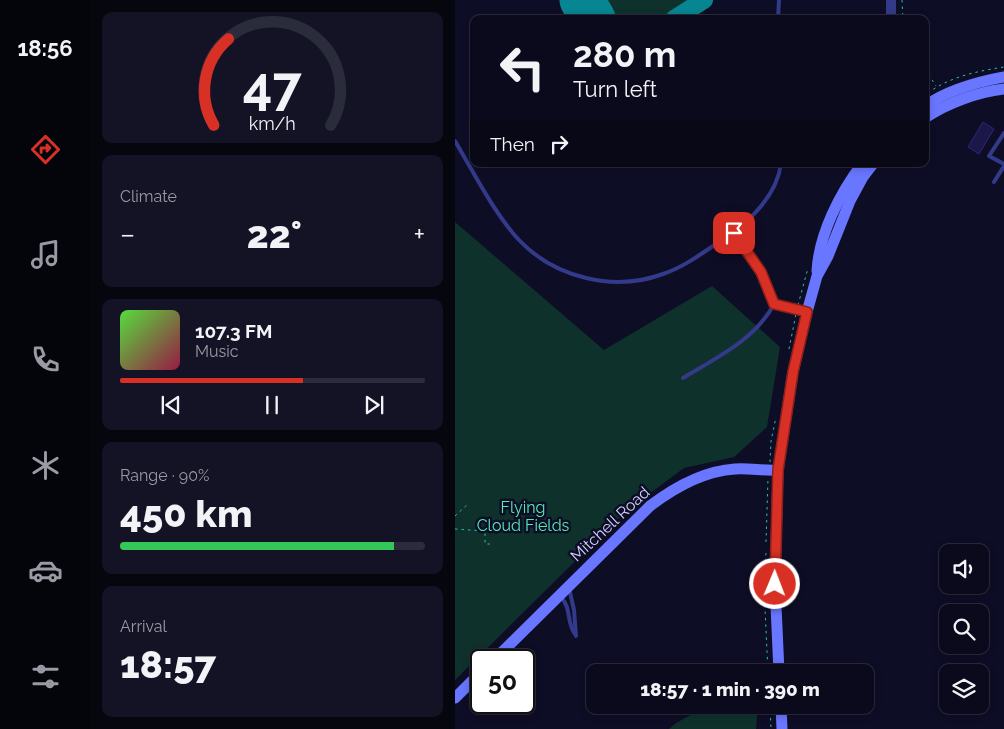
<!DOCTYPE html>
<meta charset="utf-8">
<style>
:root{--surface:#0a0a1c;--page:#131325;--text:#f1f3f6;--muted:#999aa3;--line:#2a2b3b;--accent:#d93025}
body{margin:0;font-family:Raleway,sans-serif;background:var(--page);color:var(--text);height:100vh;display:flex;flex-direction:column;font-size:19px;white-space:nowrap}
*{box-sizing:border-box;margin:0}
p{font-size:16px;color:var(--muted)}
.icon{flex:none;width:28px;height:28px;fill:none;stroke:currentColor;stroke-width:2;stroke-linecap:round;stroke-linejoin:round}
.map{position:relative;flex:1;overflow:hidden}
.drawer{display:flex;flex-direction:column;gap:12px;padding:12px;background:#06060f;width:365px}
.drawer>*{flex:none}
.top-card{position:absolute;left:15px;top:15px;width:459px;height:152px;border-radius:10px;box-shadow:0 2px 8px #0003,0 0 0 1px var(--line);background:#0a0a1c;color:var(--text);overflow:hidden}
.fabs{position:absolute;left:484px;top:544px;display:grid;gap:10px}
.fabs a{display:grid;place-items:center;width:50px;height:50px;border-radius:10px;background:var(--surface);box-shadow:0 2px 8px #0003,0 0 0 1px var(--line);font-size:25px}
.speed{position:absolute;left:15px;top:649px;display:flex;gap:10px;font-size:25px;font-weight:700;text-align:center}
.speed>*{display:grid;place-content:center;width:65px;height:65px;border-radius:50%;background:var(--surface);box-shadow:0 2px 8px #0003,0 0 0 1px var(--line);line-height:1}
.speed .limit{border:2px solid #111;border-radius:8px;background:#fff;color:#111}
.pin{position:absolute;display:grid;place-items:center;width:42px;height:42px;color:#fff;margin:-21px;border-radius:10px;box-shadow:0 2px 8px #0006}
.me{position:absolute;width:55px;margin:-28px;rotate:1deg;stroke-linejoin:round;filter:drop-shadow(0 0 4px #0008)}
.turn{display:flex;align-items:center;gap:18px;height:105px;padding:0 20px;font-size:22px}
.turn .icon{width:65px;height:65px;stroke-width:2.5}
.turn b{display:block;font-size:35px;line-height:42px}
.then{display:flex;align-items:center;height:48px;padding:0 20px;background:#0003;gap:10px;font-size:19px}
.big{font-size:38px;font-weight:800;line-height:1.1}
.drawer .tile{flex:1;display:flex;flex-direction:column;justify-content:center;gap:8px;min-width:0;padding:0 18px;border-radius:10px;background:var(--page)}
.drawer .dial{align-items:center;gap:0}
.dial svg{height:130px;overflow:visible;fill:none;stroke:var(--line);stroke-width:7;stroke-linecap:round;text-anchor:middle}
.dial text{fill:var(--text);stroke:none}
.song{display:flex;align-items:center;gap:15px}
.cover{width:60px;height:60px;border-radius:8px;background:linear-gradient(135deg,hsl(110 70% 55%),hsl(340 70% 35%))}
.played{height:5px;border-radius:2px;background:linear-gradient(90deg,var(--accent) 60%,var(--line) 60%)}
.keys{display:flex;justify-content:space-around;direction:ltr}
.heat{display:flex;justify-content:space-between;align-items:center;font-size:28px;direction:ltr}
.charge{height:8px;border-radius:4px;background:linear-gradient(90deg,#34c759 90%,var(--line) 0)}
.trip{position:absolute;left:131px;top:664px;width:288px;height:50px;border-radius:10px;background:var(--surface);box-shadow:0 2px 8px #0003,0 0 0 1px var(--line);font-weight:800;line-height:50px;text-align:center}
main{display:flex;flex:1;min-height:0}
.tab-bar{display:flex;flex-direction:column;width:90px;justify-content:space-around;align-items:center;background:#04040b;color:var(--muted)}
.tab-bar .icon{width:35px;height:35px}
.tab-bar .selected{color:var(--accent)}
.tab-bar b{font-size:22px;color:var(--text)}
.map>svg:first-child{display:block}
.green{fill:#0f312c}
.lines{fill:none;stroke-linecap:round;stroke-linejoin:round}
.taxiway{stroke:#078590;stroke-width:18}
.runway{stroke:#078590;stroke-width:45}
.building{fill:#1b1749;stroke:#2e2777}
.path{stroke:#24c1a6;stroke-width:1;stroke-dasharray:2.5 4;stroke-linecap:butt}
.service{stroke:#333a8a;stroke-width:4}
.tertiary{stroke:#333a8a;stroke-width:10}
.secondary{stroke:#6976ff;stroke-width:11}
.route-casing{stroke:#8d1f18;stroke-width:12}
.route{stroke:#d93025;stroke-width:9}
.labels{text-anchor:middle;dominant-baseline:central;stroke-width:5;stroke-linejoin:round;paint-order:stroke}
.park-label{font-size:16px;fill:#53eab3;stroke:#0e0d26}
.street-label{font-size:16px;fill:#d2d2ff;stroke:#0e0d26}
</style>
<main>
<nav class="tab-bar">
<b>18:56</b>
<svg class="icon selected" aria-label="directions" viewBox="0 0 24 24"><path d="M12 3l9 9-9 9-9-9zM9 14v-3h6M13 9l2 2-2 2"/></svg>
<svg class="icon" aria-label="music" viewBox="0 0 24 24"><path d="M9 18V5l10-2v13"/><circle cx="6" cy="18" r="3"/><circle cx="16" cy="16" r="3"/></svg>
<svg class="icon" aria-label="phone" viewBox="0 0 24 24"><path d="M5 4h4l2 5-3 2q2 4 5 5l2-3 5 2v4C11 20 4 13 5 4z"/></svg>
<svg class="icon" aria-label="climate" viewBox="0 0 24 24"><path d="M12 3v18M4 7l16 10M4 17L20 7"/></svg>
<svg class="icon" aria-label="car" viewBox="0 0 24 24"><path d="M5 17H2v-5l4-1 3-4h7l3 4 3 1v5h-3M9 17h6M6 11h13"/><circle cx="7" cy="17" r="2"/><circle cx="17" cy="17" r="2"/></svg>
<svg class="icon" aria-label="filters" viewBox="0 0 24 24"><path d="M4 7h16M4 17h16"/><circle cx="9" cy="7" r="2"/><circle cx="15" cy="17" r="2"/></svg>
</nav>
<section class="drawer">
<div class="tile dial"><svg viewBox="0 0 100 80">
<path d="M14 69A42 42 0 1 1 86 69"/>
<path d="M14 69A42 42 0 0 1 23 16" stroke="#d93025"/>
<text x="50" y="56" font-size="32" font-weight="700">47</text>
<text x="50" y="72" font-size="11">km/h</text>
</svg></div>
<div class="tile"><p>Climate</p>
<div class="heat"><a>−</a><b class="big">22°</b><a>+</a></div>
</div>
<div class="tile">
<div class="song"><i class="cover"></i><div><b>107.3 FM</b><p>Music</p></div></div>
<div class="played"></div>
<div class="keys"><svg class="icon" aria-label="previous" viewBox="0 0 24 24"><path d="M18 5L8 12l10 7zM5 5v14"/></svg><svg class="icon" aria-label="pause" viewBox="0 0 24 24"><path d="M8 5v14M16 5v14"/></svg><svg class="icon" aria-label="next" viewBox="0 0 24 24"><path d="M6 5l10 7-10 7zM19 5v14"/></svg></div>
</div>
<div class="tile"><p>Range · 90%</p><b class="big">450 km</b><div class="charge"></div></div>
<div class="tile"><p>Arrival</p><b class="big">18:57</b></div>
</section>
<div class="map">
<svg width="549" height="729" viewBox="0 0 549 729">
<rect width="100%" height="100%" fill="#0e0d26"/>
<!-- green -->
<g class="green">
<path d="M 154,0 L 237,0 L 207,19 L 156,19 L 147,5 Z"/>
<path d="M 0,222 L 149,350 L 257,286 L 325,347 L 312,427 L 279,457 L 229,468 L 171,511 L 0,680 Z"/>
<path d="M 254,705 L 303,705 L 301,729 L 214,729 L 221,723 Z"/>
</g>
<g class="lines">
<!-- taxiway -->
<path class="taxiway" d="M 219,19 L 249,0"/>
<!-- runway -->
<path class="runway" d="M 127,0 L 138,19"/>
</g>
<!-- building -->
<path class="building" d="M 528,122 L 539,129 L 524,154 L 513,147 Z"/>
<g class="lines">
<!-- path -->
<g class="path">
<path d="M 447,0 L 448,19"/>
<path d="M 470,69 L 481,86"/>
<path d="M 473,93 C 494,77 523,71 549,67"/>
<path d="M 343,305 L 353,268"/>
<path d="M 334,349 L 341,314"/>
<path d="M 315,462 L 316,441 L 321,417"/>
<path d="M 0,516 L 13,504"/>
<path d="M 0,529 L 30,531 L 30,544 L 35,544"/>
<path d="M 311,542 L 313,479"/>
<path d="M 311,553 L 309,587 L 313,672"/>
<path d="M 315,705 L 316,729"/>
</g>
<!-- service -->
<g class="service">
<path d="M 323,19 L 324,0"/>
<path d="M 549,133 L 534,156 L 549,164"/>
<path d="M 0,141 C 19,173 39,213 64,240 C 100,278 159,292 208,274 C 226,268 242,257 258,246 C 287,228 321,200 326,164"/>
<path d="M 539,182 L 549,166"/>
<path d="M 319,304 L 350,311"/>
<path d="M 228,378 C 261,358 301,339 319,304 L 306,272 L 279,233"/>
<path d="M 114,588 L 119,610 L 121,636"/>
<path d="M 106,597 C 117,609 111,622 120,634"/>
</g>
<!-- tertiary -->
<path class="tertiary" d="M 436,0 L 436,19"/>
<!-- secondary -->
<g class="secondary">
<path d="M 470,106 C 493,90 522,82 549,77"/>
<path d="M 470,118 C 492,103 523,92 549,89"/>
<path d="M 362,271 C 364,234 385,193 407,164"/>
<path d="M 39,660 L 195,506 C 220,487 248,471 280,469 C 295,468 309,471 323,470"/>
<path d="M 324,672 L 320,584 L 323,470 L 338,372 L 352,312 L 362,276 L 373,256 L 395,201 L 408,177 L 418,164"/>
<path d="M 0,698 L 26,672"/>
<path d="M 326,705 L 327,729"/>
</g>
</g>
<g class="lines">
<defs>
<path id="route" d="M 279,233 L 306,272 L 319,304 L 352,312 L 338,372 L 323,470 L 320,584"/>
</defs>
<!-- route casing -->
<use href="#route" class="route-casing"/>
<!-- route -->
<use href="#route" class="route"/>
</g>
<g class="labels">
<!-- park labels -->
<g class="park-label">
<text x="68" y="507">Flying<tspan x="68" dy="18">Cloud Fields</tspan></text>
</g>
<!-- street labels -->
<g class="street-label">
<text transform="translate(155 524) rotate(-43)">Mitchell Road</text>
</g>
</g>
</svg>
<div class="fabs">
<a><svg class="icon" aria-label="sound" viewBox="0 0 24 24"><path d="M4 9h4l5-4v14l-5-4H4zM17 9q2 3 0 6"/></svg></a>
<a><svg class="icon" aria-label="search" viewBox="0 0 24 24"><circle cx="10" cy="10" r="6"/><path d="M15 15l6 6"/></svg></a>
<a><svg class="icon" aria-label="layers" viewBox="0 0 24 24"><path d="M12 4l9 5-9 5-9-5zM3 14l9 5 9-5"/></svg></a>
</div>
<div class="speed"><div class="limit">50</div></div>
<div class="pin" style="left:279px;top:233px;background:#d93025"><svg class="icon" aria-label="arrive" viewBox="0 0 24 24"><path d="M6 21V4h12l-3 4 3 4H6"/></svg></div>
<svg class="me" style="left:320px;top:584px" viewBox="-20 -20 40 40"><circle r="17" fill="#d93025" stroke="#fff" stroke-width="3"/><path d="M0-11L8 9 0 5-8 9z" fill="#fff"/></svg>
<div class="trip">18:57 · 1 min · 390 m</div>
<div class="top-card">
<div class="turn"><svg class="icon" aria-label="left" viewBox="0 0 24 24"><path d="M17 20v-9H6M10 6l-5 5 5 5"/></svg><div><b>280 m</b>Turn left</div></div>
<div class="then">Then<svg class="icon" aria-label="right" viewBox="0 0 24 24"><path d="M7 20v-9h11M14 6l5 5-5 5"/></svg></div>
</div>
</div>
</main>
